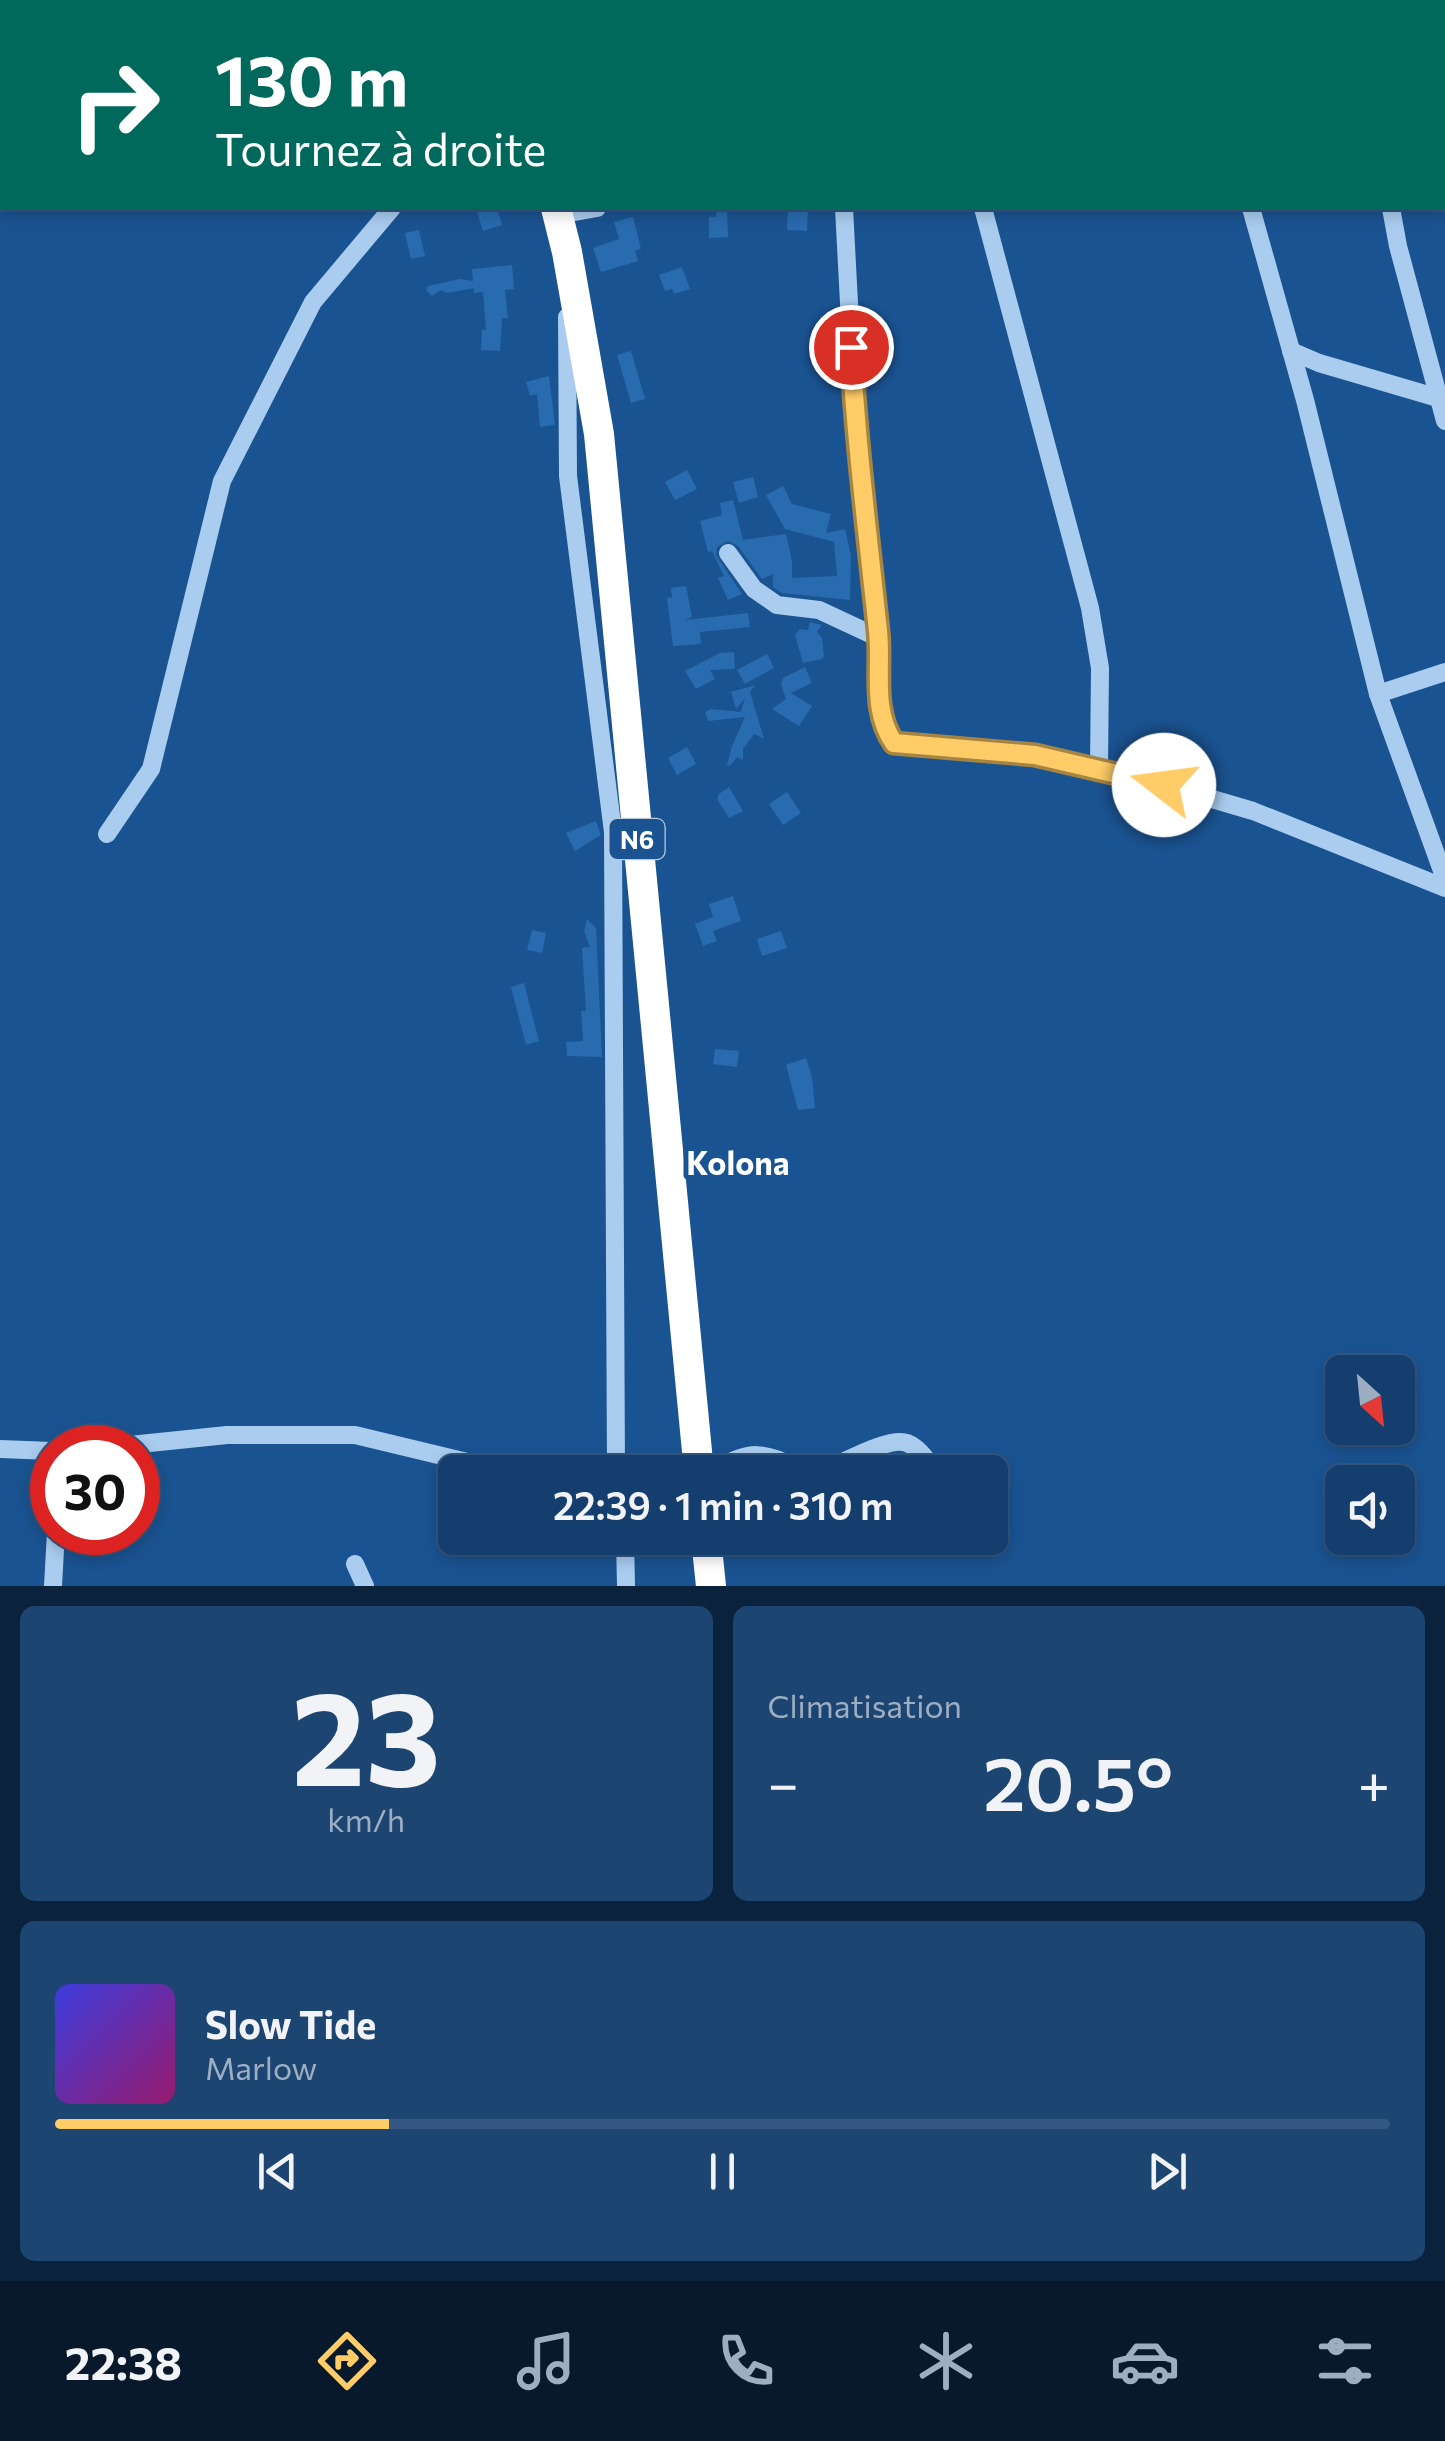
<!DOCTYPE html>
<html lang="fr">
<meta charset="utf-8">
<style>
:root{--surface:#143e6d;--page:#1d4572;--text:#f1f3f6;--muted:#9daec2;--line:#335780;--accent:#ffcc67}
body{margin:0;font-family:Commissioner,sans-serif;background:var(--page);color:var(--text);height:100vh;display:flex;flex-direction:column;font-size:38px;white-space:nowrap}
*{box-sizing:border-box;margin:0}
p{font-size:32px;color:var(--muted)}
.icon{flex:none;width:55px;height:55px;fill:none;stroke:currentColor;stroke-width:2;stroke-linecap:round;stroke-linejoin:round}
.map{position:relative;height:1586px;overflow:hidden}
.panel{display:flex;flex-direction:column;gap:20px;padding:20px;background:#0b223c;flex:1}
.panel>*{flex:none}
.top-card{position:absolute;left:0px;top:0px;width:1445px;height:210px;box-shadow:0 5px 15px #0003,0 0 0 2px var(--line);background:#00695c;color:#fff;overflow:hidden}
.needle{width:65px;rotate:153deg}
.tools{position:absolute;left:1325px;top:1355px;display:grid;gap:20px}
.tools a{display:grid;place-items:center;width:90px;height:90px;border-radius:15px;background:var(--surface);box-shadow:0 5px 15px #0003,0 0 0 2px var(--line);font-size:50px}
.speed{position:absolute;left:30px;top:1425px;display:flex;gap:20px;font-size:50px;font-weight:700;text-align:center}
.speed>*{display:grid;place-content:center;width:130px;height:130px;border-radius:50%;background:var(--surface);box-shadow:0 5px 15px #0003,0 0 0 2px var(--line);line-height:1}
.speed .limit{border:15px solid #d22;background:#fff;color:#111}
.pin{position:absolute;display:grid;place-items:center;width:85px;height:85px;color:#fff;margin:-42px;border:5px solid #fff;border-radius:50%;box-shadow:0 2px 10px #0007}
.me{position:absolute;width:110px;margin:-55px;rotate:285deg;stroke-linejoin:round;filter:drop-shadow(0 0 8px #0008)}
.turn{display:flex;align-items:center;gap:35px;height:210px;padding:0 50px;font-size:45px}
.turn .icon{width:130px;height:130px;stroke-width:2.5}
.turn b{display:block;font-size:70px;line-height:85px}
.big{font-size:75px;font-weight:600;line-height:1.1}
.panel .widget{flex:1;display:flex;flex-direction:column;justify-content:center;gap:15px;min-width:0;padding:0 35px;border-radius:15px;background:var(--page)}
.panel .dial{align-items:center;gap:0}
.dial b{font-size:130px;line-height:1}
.song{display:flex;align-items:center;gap:30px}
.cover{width:120px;height:120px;border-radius:15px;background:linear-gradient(135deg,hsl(240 70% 55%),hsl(320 70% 35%))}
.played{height:10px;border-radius:5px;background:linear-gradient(90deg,var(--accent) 25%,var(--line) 25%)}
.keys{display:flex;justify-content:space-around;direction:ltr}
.heat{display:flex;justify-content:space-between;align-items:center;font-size:55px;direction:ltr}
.panel .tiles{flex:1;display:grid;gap:20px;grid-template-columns:1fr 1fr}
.widget:last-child{grid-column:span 2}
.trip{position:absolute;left:438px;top:1455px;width:570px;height:100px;border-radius:15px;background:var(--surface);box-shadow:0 5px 15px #0003,0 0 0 2px var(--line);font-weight:600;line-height:100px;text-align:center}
.dock{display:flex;height:160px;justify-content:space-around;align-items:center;background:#08192c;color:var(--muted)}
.dock .icon{width:70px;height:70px}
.dock .selected{color:var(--accent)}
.dock b{font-size:45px;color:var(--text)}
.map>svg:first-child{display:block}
.building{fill:#296baf}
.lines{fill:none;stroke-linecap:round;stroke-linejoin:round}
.minor{stroke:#a9ccef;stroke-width:18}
.highway{stroke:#fff;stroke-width:30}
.route-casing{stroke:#a68543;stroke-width:25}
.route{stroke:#ffcc67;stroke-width:18}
.labels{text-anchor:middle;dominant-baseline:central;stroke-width:10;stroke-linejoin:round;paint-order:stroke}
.shield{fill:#1a5391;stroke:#bacbde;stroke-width:2.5}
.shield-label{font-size:25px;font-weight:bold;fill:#fff}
.quarter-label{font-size:32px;font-weight:bold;fill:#fff;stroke:#1a5391}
</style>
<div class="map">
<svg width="1445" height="1586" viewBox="0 0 1445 1586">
<rect width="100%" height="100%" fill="#1a5391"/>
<!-- building -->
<g class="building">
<path d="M 476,208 L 497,208 L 502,225 L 483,231 Z"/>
<path d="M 717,208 L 727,208 L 728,237 L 709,238 L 709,217 L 716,217 Z"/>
<path d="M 788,208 L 808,208 L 807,231 L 787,230 Z"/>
<path d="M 633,217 L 641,249 L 635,250 L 638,261 L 601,272 L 593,248 L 619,239 L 614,222 Z"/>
<path d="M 419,230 L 425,256 L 411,259 L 405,233 Z"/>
<path d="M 512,265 L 514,289 L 505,290 L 508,318 L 502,318 L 500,351 L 481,350 L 482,330 L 486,330 L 483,292 L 474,293 L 474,288 L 447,293 L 440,290 L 432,296 L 426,290 L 428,286 L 460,279 L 473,281 L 472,269 Z"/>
<path d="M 682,267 L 690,289 L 674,294 L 672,289 L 665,291 L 659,275 Z"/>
<path d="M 631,351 L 645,399 L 631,403 L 617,355 Z"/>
<path d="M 549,376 L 555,425 L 540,427 L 537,394 L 530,396 L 526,382 Z"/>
<path d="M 687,470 L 697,489 L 675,500 L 665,482 Z"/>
<path d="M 753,477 L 758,497 L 739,503 L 733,482 Z"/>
<path d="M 783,486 L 792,504 L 831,514 L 826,533 L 845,529 L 851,556 L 850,600 L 782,593 L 773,587 L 773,574 L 762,579 L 738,546 L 728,541 L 717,547 L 716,555 L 742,594 L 728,600 L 718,578 L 724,576 L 712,551 L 708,552 L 700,521 L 722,515 L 720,503 L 733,500 L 743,540 L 786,534 L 792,561 L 792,578 L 837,576 L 834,542 L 785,529 L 766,495 Z"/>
<path d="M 686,586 L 692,617 L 685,620 L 748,613 L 750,627 L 700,632 L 701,644 L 673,646 L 667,598 L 672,597 L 671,588 Z"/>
<path d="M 810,622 L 822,625 L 817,632 L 822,638 L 824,656 L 822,659 L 803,663 L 795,635 L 800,629 L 808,630 Z"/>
<path d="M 734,652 L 735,669 L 710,670 L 715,679 L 696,689 L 685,671 L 720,653 Z"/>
<path d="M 767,654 L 774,668 L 745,684 L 737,670 Z"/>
<path d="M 805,667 L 812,683 L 791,693 L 812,706 L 799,726 L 772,709 L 786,699 L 781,685 L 783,678 Z"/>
<path d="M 755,685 L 750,692 L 764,739 L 754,734 L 743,749 L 743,760 L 737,757 L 730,766 L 727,765 L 732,746 L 745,717 L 708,721 L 705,712 L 711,709 L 741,712 L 745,698 L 736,709 L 731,692 Z"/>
<path d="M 687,747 L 696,764 L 677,775 L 668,758 Z"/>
<path d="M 729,787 L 743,811 L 729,818 L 717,799 L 719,794 Z"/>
<path d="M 787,792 L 801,813 L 783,825 L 769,804 Z"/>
<path d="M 596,821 L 601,835 L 575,851 L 566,833 Z"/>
<path d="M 733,896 L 741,921 L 713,931 L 717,941 L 703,946 L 695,924 L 713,917 L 709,904 Z"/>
<path d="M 587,919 L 596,928 L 602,1057 L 567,1056 L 566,1042 L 583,1041 L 581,1011 L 586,1011 L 582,948 L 590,947 L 584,931 Z"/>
<path d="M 532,930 L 546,933 L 542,953 L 527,950 Z"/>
<path d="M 781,931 L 787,948 L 762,956 L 757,939 Z"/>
<path d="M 524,983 L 539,1041 L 526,1045 L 511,987 Z"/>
<path d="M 715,1049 L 739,1051 L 737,1067 L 713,1064 Z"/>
<path d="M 806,1058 L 812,1077 L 815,1108 L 798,1110 L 786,1065 Z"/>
</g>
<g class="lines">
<!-- minor -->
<g class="minor">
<path d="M 980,2 L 981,0"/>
<path d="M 844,208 L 855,417 L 879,638"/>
<path d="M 983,208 L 1090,608 L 1100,668 L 1099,768"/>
<path d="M 1251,208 L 1305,400 L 1378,694 L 1445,879"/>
<path d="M 1391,208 L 1398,246 L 1445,421"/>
<path d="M 558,215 L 597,208"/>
<path d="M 567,317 L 568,476 L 613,832 L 616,1472"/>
<path d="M 1291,351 L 1319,363 L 1445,400"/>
<path d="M 728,553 L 754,589 L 777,605 L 819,610 L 879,638 C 879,673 873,713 894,743 L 1035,755 L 1134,776 L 1253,811 L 1445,888"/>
<path d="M 1378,694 L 1445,672"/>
<path d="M 107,834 L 151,769 L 222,481 L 313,302 L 392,208"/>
<path d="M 101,1448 L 227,1435 L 355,1435 L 488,1467 L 699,1471"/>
<path d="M 0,1449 L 52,1451"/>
<path d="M 712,1472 C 750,1449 764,1450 802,1472"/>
<path d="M 820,1472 C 840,1465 888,1436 907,1443 C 920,1448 928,1462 936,1472"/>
<path d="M 625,1538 L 626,1586"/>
<path d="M 976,1538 L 982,1548"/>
<path d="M 355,1564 L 365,1586"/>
<path d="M 53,1586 L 56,1532"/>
</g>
<!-- highway -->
<g class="highway">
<path d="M 492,0 L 493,2"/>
<path d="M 556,208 L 567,252 L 599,434 L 699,1472"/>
<path d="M 706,1538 L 711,1586"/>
</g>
</g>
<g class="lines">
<defs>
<path id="route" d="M 851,347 C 856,442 868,536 878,631 C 882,669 871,710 894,743 L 1035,755 L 1164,785"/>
</defs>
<!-- route casing -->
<use href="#route" class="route-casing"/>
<!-- route -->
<use href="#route" class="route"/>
</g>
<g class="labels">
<!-- shield labels -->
<rect class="shield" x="609.5" y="819" width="55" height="40" rx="8"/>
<g class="shield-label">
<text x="637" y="839">N6</text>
</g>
<!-- quarter labels -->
<g class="quarter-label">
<text x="738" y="1162">Kolona</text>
</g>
</g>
</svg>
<div class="tools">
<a><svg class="needle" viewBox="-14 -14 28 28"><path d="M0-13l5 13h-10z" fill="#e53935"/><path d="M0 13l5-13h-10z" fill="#9daec2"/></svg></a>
<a><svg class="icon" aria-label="sound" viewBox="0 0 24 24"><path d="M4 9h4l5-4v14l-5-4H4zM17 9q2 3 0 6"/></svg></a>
</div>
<div class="speed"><div class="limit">30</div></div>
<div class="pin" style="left:851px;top:347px;background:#d93025"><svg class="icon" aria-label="arrive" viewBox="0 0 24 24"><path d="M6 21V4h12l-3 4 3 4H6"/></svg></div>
<svg class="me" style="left:1164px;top:785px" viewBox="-20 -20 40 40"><circle r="19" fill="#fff"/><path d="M0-13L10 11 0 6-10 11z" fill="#ffcc67"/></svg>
<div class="trip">22:39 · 1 min · 310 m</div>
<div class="top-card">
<div class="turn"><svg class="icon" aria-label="right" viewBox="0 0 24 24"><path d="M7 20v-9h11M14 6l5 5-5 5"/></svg><div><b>130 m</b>Tournez à droite</div></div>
</div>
</div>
<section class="panel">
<div class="tiles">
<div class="widget dial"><b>23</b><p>km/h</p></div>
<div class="widget"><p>Climatisation</p>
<div class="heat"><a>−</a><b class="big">20.5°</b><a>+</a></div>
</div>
<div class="widget">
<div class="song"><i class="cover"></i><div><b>Slow Tide</b><p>Marlow</p></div></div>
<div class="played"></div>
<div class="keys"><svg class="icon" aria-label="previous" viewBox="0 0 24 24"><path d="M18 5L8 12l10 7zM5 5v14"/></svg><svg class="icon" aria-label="pause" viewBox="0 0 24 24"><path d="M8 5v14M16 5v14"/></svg><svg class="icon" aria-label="next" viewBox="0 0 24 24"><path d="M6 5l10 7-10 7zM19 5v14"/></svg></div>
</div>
</div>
</section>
<nav class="dock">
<b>22:38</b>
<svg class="icon selected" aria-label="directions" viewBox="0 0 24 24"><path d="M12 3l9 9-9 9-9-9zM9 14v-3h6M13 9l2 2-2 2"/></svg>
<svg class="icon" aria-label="music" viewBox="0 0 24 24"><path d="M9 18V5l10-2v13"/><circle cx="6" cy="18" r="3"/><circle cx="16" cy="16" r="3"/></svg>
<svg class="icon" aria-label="phone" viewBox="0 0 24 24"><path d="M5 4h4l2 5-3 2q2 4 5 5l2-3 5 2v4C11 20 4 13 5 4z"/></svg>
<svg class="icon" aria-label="climate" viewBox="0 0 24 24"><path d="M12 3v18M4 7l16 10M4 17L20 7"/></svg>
<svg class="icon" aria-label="car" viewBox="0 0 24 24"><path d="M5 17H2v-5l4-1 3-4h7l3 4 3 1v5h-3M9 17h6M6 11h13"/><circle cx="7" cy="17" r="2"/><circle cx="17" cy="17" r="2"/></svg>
<svg class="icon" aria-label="filters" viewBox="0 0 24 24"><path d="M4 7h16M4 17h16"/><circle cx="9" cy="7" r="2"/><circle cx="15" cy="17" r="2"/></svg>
</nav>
